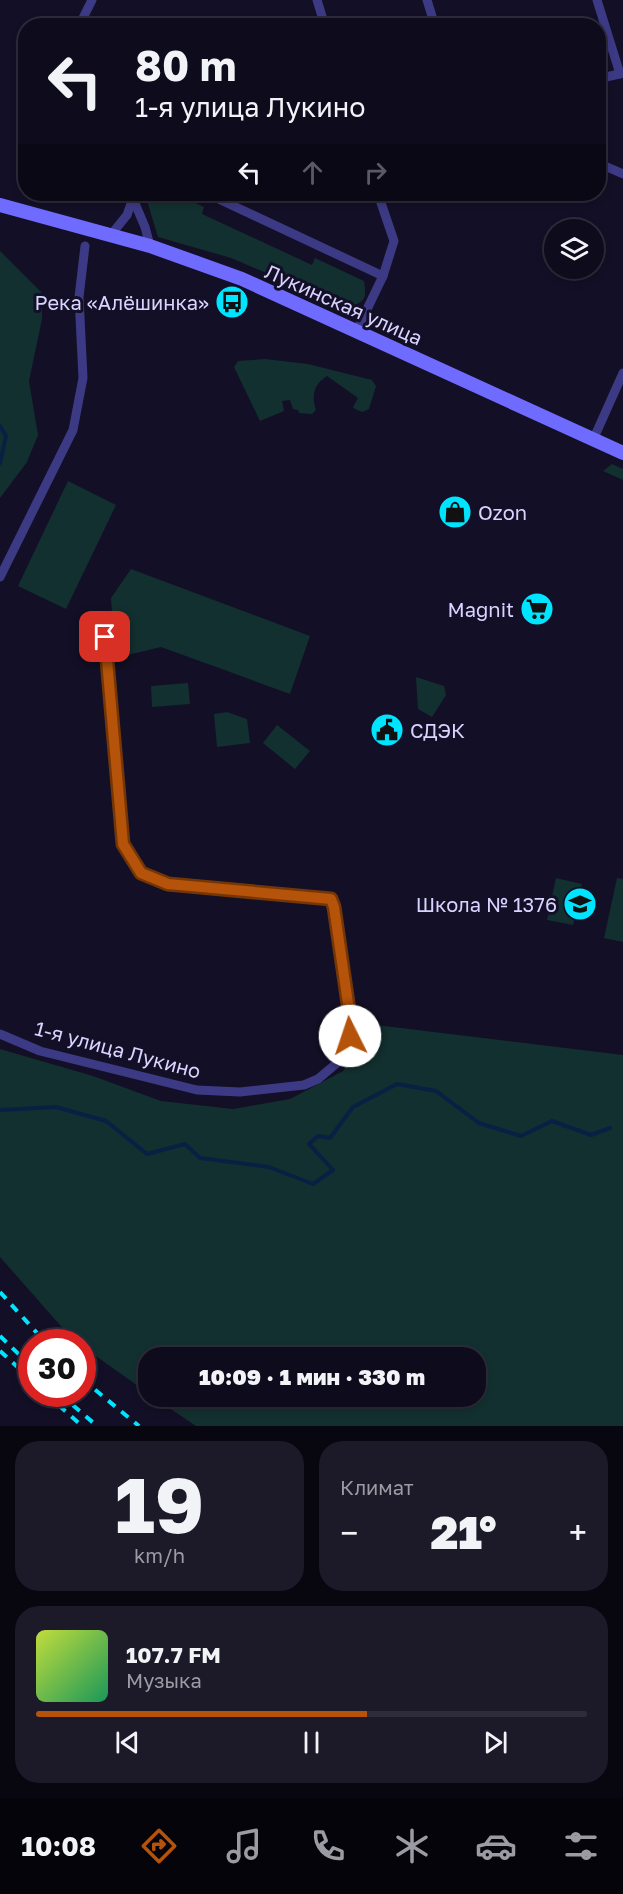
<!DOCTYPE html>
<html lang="ru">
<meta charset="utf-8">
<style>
:root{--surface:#0e0b1c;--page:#1c1929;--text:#f1f3f6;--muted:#9b9ba3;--line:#2e2b3b;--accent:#b45309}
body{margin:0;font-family:"Golos Text",sans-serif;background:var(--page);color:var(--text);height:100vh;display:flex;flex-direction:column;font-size:22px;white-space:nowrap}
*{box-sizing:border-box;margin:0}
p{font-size:20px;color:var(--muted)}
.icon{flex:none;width:33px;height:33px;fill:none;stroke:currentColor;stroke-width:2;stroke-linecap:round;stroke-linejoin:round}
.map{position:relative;height:1426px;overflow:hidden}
.sheet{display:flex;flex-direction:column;gap:15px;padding:15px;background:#08060f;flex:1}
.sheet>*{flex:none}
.banner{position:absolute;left:18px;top:18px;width:588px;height:183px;border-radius:24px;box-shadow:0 3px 9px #0003,0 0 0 2px var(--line);background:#0e0b1c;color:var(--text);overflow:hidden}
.fabs{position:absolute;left:544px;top:219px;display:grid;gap:12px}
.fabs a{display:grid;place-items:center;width:60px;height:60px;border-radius:50%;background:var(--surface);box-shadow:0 3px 9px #0003,0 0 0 2px var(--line);font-size:30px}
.speed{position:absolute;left:18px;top:1329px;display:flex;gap:12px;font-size:30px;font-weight:700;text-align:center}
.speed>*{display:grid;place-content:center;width:78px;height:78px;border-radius:50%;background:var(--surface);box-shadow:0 3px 9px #0003,0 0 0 2px var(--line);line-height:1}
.speed .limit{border:9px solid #d22;background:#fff;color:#111}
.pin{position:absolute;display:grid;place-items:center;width:51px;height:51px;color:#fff;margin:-26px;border-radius:12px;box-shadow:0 3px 9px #0006}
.me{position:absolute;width:66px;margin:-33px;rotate:356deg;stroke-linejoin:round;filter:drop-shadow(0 0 4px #0008)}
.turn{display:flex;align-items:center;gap:21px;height:126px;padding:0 18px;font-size:27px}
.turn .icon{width:78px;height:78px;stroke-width:2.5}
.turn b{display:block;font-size:42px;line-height:51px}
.lanes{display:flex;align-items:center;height:57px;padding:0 18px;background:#0003;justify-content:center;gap:30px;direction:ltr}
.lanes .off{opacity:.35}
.big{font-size:45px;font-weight:800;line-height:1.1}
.sheet .tile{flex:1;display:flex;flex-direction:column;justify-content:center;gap:9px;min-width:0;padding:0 21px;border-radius:24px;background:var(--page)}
.sheet .dial{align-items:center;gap:0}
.dial b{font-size:78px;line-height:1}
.song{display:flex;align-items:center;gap:18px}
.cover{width:72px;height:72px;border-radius:9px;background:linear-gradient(135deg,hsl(70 70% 55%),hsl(150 70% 35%))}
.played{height:6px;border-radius:3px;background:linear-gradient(90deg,var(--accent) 60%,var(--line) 60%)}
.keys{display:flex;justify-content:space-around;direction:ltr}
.heat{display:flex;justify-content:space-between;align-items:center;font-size:33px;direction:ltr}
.sheet .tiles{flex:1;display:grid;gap:15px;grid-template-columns:1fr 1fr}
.tile:last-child{grid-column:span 2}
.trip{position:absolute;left:138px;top:1347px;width:348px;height:60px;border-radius:24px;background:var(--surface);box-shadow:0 3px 9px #0003,0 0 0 2px var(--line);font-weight:800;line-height:60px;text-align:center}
.tabs{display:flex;height:96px;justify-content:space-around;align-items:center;background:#06040b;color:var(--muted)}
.tabs .icon{width:42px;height:42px}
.tabs .on{color:var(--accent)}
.tabs b{font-size:27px;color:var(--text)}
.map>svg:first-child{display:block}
.green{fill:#12302f}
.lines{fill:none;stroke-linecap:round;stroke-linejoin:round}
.stream{stroke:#0a1f44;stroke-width:4}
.minor{stroke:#3d3a85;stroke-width:9}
.secondary{stroke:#6f6bff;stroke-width:14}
.rail{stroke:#00e5ff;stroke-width:4;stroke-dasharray:9 8;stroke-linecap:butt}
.route-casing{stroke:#753606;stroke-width:15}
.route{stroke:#b45309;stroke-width:10}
.labels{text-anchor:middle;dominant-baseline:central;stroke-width:6;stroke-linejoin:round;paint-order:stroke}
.poi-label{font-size:20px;fill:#d9d4ff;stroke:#130f26;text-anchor:end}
.street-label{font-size:20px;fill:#d9d4ff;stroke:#130f26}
</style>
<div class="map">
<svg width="623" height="1426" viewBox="0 0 623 1426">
<rect width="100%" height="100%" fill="#130f26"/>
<!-- green -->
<g class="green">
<path d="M 145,194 L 150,194 L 149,199 L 158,203 L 162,194 L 177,194 L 204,207 L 202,214 L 312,265 L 315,258 L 364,281 C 367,300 365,301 348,308 L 231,258 L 158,237 Z"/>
<path d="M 0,251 L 42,293 L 42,319 L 29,381 L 38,435 L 27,462 L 0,498 Z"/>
<path d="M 265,359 L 308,364 L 372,380 L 376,386 L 369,409 L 362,412 L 355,409 L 353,407 L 358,398 L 327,376 C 314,384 311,395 316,410 L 312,414 L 299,413 L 298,410 L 293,409 L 290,400 L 282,401 L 284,411 L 260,421 L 234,367 L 238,361 Z"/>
<path d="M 612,464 L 623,469 L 623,480 L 603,471 Z"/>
<path d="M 68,481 L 116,505 L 66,609 L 18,586 Z"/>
<path d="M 131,569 L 310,636 L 290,694 L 161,647 L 115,658 L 111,598 Z"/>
<path d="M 416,677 L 444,686 L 446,695 L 432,717 L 418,709 Z"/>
<path d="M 188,683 L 190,704 L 152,707 L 151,686 Z"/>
<path d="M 227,712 L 247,719 L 250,743 L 217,747 L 214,714 Z"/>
<path d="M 277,725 L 310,751 L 295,769 L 263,743 Z"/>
<path d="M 556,878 L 582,884 L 573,925 L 547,920 Z"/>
<path d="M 617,878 L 623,879 L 623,942 L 604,938 Z"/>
<path d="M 376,1025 L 623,1055 L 623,1426 L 196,1426 L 153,1397 L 476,1396 L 476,1358 L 148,1358 L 148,1393 L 83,1347 L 82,1342 L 74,1341 L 0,1257 L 0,1049 L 93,1076 L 161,1101 L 233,1109 L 290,1099 L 343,1071 Z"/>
</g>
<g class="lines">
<!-- stream -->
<g class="stream">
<path d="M 0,426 L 6,436 L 0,463"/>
<path d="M 0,1110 L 56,1107 L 106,1121 L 147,1154 L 185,1144 L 200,1158 L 269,1167 L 313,1184 L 333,1170 L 309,1144 L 318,1136 L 330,1138 L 353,1107 L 397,1084 L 436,1091 L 479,1123 L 521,1136 L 552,1121 L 591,1135 L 610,1128"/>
</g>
<!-- minor -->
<g class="minor">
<path d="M 317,0 L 325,26"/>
<path d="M 427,0 L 435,26"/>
<path d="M 597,0 L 620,74"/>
<path d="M 79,26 L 92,0"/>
<path d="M 598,79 L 623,73"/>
<path d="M 598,163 L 623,174"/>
<path d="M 131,194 L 145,227 L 150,246"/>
<path d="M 208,194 L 383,276"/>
<path d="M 110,236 L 127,215 L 133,198"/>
<path d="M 357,330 L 383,276 L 394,241 L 378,194"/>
<path d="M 593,440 L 623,373"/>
<path d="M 0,577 L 73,430 L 83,378 L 79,297 L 85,246"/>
<path d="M 0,1034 L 40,1051 L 197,1090 L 240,1092 L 304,1085 L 318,1079 L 337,1063 L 345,1051 L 350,1036 L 351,1024 L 334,907 L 331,899 L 168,884 L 141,873 L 123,844 L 105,637"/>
</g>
<!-- secondary -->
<path class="secondary" d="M 0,205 L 150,246 L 242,279 L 623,453"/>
<!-- rail -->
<g class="rail">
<path d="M 0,1292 L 45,1342"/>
<path d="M 0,1336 L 32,1367"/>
<path d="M 0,1351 L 32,1380"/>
<path d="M 82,1379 L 139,1426"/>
<path d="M 46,1394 L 82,1426"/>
<path d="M 60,1394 L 97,1426"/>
</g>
</g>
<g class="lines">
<defs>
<path id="route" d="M 105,637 L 123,844 L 141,873 L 168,884 L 331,899 L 334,907 L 351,1024 L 350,1036"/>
</defs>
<!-- route casing -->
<use href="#route" class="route-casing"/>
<!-- route -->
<use href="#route" class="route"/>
</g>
<!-- icons -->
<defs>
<symbol id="bus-disc" viewBox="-11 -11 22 22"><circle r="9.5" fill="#00e5ff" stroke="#130f26"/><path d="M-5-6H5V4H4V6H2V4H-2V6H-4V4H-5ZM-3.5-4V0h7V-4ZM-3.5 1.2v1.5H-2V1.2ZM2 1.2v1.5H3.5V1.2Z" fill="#111"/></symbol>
<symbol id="shop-disc" viewBox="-11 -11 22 22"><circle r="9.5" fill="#00e5ff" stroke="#130f26"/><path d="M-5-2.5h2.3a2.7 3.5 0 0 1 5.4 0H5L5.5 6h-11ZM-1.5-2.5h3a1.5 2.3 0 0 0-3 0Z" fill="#111"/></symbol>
<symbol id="supermarket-disc" viewBox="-11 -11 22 22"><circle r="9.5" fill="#00e5ff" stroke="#130f26"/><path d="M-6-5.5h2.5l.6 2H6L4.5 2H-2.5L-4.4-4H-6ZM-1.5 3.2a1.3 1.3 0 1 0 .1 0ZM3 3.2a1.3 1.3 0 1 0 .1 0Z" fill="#111"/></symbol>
<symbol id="civic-disc" viewBox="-11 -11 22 22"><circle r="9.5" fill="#00e5ff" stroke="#130f26"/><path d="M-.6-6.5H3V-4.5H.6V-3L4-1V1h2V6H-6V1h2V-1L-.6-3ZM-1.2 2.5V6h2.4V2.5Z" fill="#111"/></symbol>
<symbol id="school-disc" viewBox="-11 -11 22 22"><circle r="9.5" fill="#00e5ff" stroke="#130f26"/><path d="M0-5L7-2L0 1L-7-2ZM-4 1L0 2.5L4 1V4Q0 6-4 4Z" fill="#111"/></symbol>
</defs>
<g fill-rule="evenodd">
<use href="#bus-disc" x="213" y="283" width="38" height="38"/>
<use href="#shop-disc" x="436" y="493" width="38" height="38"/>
<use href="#supermarket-disc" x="518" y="590" width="38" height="38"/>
<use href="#civic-disc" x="368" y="711" width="38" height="38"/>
<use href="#school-disc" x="561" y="885" width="38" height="38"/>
</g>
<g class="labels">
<!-- poi labels -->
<g class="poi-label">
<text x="209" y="302">Река «Алёшинка»</text>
<text x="478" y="512" text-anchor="start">Ozon</text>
<text x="514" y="609">Magnit</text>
<text x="410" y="730" text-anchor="start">СДЭК</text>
<text x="557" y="904">Школа № 1376</text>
</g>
<!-- street labels -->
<g class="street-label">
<text transform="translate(344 304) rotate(24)">Лукинская улица</text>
<text transform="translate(118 1049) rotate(15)">1-я улица Лукино</text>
</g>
</g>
</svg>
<div class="fabs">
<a><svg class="icon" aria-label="layers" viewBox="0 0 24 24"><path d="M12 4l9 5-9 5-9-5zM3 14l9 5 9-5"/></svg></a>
</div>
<div class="speed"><div class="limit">30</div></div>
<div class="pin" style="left:105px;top:637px;background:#d93025"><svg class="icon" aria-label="arrive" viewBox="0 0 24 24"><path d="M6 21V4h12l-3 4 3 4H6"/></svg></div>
<svg class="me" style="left:350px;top:1036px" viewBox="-20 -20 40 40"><circle r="19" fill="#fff"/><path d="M0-13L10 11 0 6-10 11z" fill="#b45309"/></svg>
<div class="trip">10:09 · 1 мин · 330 m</div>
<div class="banner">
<div class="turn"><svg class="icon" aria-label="left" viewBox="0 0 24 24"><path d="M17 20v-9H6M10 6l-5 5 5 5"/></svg><div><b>80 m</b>1-я улица Лукино</div></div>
<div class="lanes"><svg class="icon" aria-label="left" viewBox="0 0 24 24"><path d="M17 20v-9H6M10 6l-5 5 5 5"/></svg><svg class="icon off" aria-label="ahead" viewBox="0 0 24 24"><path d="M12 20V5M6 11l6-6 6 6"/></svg><svg class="icon off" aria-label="right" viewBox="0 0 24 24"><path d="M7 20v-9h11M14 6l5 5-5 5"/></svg></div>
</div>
</div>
<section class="sheet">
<div class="tiles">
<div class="tile dial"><b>19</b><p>km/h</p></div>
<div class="tile"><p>Климат</p>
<div class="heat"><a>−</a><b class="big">21°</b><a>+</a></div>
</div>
<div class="tile">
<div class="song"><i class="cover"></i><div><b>107.7 FM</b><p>Музыка</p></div></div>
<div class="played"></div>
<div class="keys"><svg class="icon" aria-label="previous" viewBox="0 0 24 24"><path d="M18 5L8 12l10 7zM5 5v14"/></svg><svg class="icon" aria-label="pause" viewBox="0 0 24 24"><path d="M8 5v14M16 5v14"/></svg><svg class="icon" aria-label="next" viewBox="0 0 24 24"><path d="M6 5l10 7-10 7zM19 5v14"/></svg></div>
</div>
</div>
</section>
<nav class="tabs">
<b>10:08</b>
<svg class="icon on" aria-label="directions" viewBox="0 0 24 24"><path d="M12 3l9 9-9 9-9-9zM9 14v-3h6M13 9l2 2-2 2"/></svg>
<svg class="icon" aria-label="music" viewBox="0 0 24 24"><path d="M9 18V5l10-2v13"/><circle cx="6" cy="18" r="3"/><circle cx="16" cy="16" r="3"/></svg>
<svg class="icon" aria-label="phone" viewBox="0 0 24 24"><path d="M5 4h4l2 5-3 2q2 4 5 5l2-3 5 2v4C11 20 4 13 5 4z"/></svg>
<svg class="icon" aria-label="climate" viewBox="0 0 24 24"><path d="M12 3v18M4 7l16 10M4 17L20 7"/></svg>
<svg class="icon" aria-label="car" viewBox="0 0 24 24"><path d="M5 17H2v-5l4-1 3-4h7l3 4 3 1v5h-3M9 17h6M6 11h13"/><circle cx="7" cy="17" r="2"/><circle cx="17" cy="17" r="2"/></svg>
<svg class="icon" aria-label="filters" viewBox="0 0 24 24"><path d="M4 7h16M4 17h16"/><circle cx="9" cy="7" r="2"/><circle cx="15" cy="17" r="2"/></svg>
</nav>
